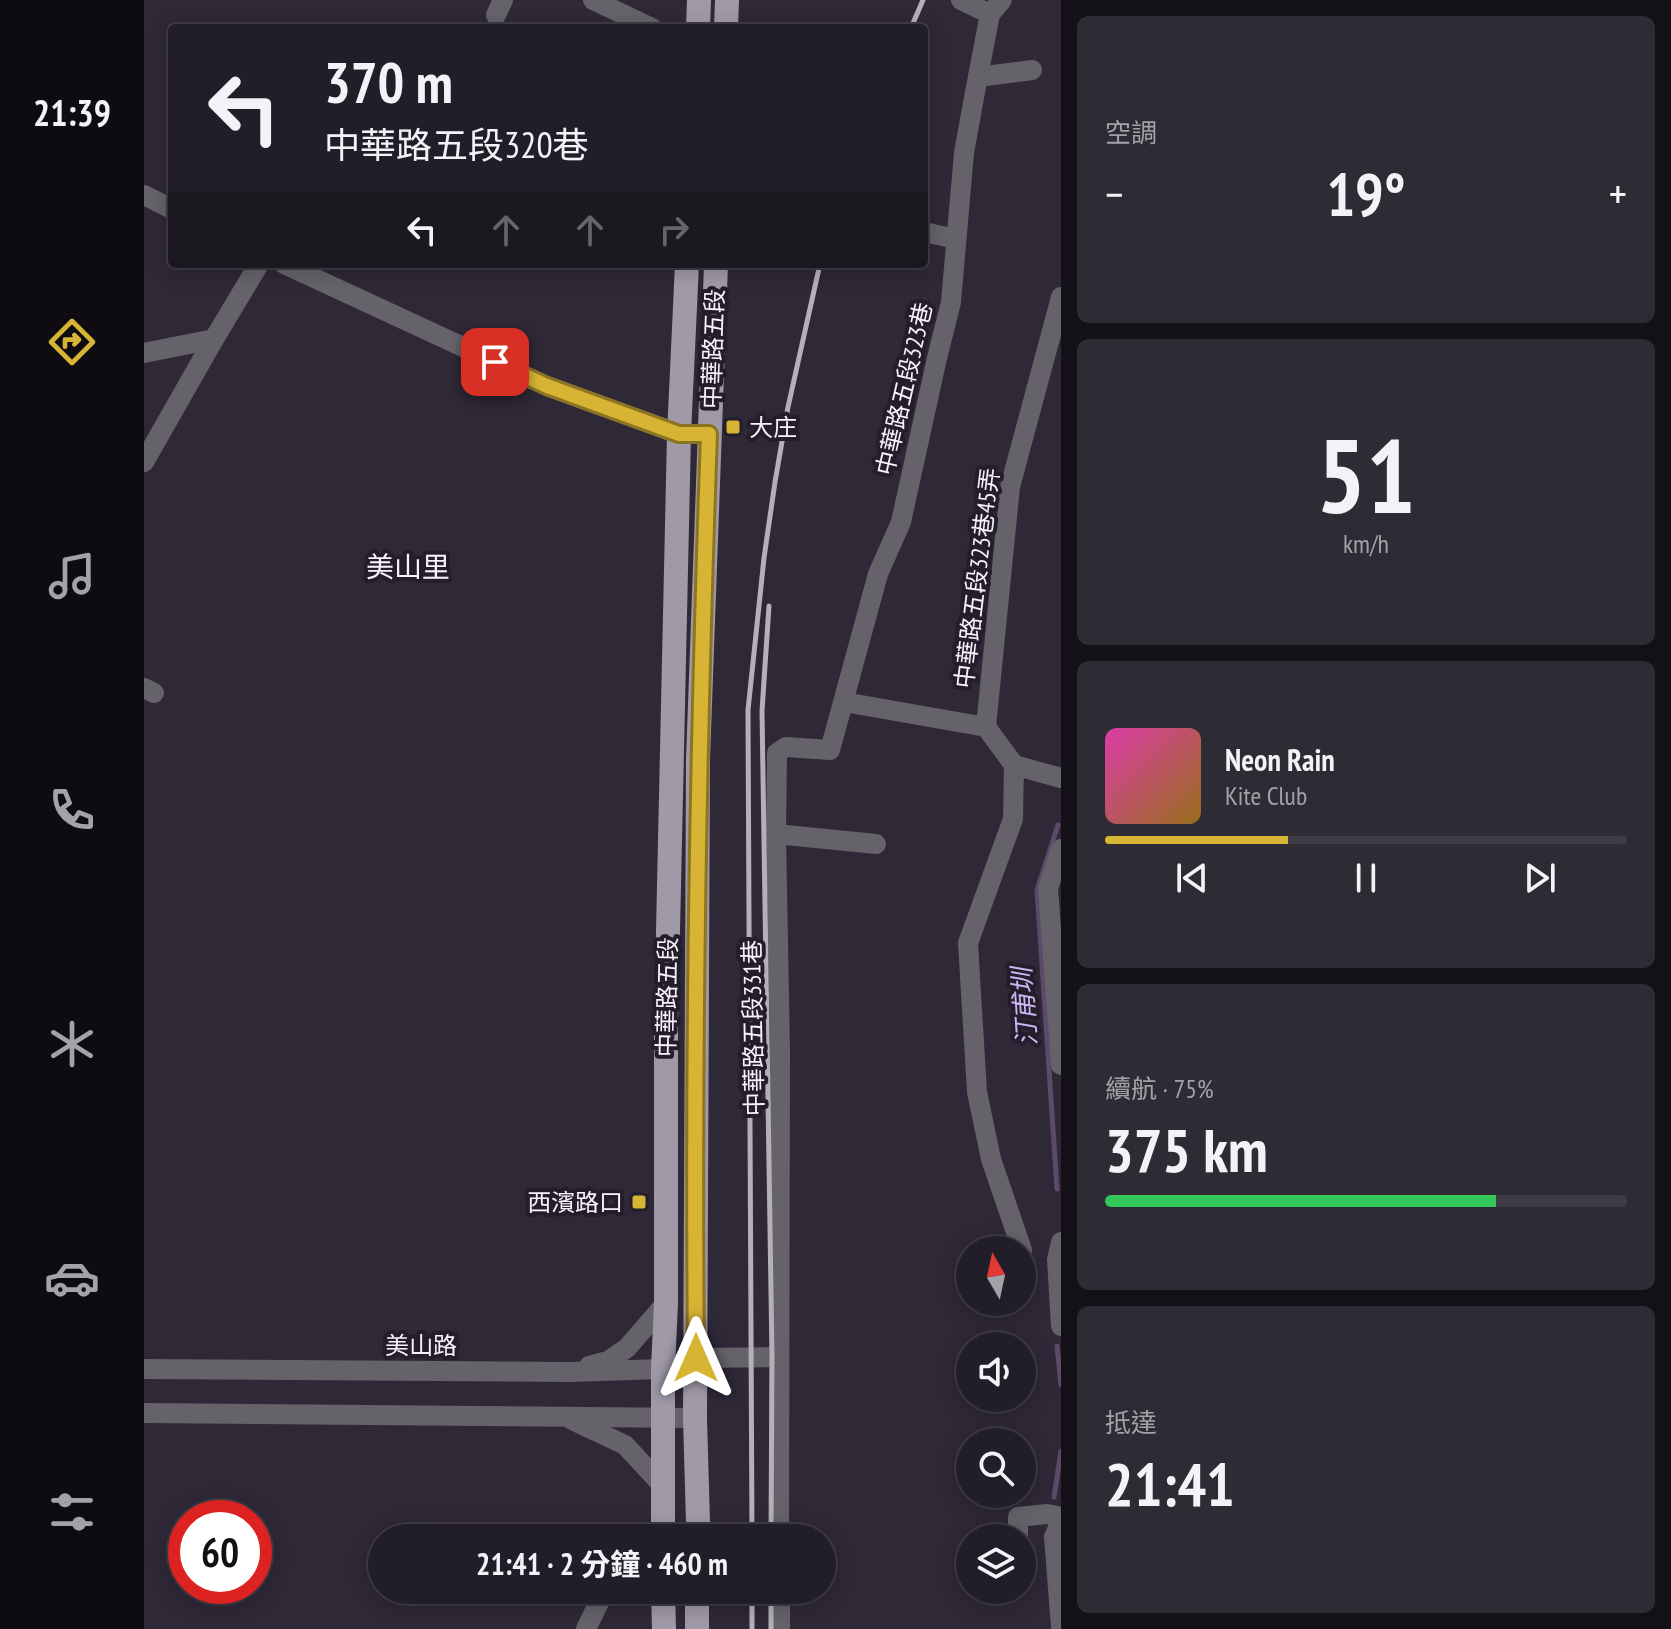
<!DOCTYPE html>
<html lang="zh-TW">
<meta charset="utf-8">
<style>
:root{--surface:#221e29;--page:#2e2b35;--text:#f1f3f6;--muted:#a2a2a8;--line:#3f3c46;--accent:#d8b434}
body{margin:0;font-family:"PT Sans Narrow","Noto Sans TC",sans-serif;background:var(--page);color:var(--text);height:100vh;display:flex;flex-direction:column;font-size:30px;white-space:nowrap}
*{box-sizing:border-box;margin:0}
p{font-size:26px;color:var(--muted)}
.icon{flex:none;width:44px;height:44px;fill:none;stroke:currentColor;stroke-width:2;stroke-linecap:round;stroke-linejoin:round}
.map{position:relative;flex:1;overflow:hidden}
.panel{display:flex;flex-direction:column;gap:16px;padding:16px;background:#131017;width:610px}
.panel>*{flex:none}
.guide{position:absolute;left:24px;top:24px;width:760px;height:244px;border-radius:8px;box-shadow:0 4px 20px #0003,0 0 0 2px var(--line);background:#221e29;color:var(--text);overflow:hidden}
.needle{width:52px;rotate:351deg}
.buttons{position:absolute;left:812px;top:1236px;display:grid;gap:16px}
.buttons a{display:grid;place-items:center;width:80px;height:80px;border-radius:50%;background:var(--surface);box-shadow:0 4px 20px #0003,0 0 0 2px var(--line);font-size:40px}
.speed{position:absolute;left:24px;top:1500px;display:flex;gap:16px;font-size:40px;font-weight:700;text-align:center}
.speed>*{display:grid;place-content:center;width:104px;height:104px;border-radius:50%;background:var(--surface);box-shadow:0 4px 20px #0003,0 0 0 2px var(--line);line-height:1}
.speed .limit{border:12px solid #d22;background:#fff;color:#111}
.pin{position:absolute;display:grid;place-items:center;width:68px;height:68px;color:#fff;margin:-34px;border-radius:16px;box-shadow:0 4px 12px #0006}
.me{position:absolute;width:88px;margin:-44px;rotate:0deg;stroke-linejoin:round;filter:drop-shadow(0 0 6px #0008)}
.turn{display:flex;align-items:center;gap:28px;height:168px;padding:0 24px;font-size:36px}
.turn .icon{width:104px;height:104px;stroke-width:2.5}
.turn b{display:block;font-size:56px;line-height:68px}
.lanes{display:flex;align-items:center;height:76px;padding:0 24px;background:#0003;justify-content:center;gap:40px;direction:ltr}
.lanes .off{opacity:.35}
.big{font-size:60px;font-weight:700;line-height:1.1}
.panel .widget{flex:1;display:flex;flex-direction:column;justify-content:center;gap:12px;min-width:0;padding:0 28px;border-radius:12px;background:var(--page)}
.panel .dial{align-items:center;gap:0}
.dial b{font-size:104px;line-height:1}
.song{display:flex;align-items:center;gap:24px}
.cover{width:96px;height:96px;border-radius:12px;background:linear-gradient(135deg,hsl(320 70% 55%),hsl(40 70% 35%))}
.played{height:8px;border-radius:4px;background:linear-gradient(90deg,var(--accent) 35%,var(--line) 35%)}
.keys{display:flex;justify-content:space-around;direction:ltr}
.heat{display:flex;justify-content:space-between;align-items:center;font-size:44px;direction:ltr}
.charge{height:12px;border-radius:6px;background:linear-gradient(90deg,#34c759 75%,var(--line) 0)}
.trip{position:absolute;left:224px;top:1524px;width:468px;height:80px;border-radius:40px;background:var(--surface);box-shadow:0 4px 20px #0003,0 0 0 2px var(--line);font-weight:700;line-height:80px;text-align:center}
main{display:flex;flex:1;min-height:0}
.tab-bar{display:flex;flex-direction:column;width:144px;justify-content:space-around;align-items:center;background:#0e0c10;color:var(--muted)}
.tab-bar .icon{width:56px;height:56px}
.tab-bar .active{color:var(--accent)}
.tab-bar b{font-size:36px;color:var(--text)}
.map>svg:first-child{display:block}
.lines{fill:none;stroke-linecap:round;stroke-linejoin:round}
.stream{stroke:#5b4a6b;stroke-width:5}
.minor{stroke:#65626a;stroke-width:20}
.major{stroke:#9f99a8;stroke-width:24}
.rail{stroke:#b4afbb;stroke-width:5}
.route-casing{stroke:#8c7522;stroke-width:20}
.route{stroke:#d8b434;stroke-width:14}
.poi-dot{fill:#d8b434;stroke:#241e2c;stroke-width:3}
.labels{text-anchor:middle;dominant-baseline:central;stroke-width:8;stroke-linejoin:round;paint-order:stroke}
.street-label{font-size:24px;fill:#f7f3fd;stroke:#241e2c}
.poi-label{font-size:24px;fill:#f7f3fd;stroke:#241e2c;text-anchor:start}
.water-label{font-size:26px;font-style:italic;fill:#ceb6f4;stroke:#241e2c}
.quarter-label{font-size:28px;fill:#f7f3fd;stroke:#241e2c}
</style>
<main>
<nav class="tab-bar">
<b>21:39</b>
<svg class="icon active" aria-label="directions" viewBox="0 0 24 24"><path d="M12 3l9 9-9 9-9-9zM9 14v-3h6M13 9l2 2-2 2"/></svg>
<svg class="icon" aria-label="music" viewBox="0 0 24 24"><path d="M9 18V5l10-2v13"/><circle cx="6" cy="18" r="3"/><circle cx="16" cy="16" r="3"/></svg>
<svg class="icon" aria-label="phone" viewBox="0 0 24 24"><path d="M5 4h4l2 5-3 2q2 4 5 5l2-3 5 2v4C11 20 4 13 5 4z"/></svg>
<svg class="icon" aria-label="climate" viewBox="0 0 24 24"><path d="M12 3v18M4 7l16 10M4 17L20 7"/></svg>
<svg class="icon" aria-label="car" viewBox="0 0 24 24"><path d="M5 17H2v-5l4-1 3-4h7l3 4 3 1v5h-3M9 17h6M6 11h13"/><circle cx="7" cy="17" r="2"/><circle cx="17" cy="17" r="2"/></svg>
<svg class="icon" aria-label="filters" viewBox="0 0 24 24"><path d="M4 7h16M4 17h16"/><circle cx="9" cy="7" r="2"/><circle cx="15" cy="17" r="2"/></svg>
</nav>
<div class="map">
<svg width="917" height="1629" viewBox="0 0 917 1629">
<rect width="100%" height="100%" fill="#2e2837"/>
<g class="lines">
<!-- stream -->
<g class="stream">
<path d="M 913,1189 L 893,890 L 914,825"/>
<path d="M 913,1346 L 917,1385"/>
<path d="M 910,1497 L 917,1451"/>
</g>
<!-- minor -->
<g class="minor">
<path d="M 449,0 L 508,28"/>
<path d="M 817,0 L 846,14"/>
<path d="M 352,15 L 359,0"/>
<path d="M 834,77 L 888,70"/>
<path d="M 0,195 L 28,209"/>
<path d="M 780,232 L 812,239"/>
<path d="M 140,264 L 403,386 L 535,434 L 565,434"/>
<path d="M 0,353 L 70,339"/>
<path d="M 0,462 L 70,339 L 115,264"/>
<path d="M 0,688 L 10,693"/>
<path d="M 700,702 L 842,727 L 870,765 L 869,819 L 824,943 L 833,1092 L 847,1159 L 878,1250"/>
<path d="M 842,727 L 866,487 L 917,297"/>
<path d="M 870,765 L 917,778"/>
<path d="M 632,834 L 732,844"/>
<path d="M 917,849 L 904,888 L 917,1065"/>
<path d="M 917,1242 L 913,1260 L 917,1326"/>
<path d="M 445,1366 L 464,1361 L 483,1348 L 522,1303"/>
<path d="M 0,1369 L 426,1372 L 519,1369 L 552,1358 L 635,1357"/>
<path d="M 0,1413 L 551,1418"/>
<path d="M 428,1420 L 481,1445 L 519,1486"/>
<path d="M 917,1521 L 910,1537 L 917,1627"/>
<path d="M 635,1538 L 636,1050 L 632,834 L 633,753 L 642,747 L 686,750 L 734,574 L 757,522 L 793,358 L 807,302 L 820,153 L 831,92 L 846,14 L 858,0"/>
<path d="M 874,1538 L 874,1517 L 903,1514 L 917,1517"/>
<path d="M 636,1590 L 636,1629"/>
<path d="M 442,1629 L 461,1590"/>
</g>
<!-- major -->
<g class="major">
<path d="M 554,28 L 555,0"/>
<path d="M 582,28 L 583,0"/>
<path d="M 519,1538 L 519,1369 L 522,1303 L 522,1021 L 535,434 L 543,264"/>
<path d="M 552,1538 L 554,1523 L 551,1418 L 554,759 L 572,264"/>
<path d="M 519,1590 L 520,1629"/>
<path d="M 553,1590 L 553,1629"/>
</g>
<!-- rail -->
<g class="rail">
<path d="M 767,28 L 779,0"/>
<path d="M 625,606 L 618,711 L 628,1357 L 627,1538"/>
<path d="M 608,1538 L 604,710 L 620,558 L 631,482 L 644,407 L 676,264"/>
<path d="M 608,1590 L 608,1629"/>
<path d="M 627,1629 L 627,1590"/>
</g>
</g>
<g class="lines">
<defs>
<path id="route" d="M 351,362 L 403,386 L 535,434 L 565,434 C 554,742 549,1050 552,1358"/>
</defs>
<!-- route casing -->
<use href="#route" class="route-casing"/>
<!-- route -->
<use href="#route" class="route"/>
</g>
<!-- markers -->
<g class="poi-dot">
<rect x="581" y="419" width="16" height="16" rx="4"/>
<rect x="487" y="1194" width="16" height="16" rx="4"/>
</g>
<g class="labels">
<!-- street labels -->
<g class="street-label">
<text transform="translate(569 349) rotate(-88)">中華路五段</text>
<text transform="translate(760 389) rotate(-77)">中華路五段323巷</text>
<text transform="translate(833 578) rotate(-83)">中華路五段323巷45弄</text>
<text transform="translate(523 997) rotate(-89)">中華路五段</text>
<text transform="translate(609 1028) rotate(-91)">中華路五段331巷</text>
<text x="277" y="1345">美山路</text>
</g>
<!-- poi labels -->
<g class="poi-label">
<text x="605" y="427">大庄</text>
<text x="479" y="1202" text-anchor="end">西濱路口</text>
</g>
<!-- water labels -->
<g class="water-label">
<text transform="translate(880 1007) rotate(-94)">汀甫圳</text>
</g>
<!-- quarter labels -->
<g class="quarter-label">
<text x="264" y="566">美山里</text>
</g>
</g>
</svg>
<div class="buttons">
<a><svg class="needle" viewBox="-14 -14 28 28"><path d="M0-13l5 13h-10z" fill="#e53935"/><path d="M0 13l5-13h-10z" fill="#a2a2a8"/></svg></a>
<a><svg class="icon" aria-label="sound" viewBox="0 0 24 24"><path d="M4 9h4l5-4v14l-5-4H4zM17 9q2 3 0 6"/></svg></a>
<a><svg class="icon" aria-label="search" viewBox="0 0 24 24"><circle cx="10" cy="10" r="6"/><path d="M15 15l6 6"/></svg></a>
<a><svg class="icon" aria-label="layers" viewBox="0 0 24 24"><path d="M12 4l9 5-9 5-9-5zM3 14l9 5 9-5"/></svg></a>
</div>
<div class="speed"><div class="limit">60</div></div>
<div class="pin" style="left:351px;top:362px;background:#d93025"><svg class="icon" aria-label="arrive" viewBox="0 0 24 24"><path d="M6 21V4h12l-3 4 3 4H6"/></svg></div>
<svg class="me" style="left:552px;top:1358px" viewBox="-20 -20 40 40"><path d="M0-17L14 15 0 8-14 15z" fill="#d8b434" stroke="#fff" stroke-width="4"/></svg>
<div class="trip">21:41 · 2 分鐘 · 460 m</div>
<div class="guide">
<div class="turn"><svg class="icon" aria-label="left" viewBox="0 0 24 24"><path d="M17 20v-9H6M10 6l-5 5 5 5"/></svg><div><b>370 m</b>中華路五段320巷</div></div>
<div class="lanes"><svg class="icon" aria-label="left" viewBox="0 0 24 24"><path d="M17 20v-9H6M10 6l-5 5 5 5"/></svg><svg class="icon off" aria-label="ahead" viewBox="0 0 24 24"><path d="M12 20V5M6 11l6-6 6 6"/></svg><svg class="icon off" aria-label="ahead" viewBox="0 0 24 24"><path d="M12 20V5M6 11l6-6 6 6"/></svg><svg class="icon off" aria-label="right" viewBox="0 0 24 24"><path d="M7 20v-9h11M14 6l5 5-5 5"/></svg></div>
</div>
</div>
<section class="panel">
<div class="widget"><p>空調</p>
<div class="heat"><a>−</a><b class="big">19°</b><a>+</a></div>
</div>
<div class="widget dial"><b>51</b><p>km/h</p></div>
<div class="widget">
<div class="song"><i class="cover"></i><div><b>Neon Rain</b><p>Kite Club</p></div></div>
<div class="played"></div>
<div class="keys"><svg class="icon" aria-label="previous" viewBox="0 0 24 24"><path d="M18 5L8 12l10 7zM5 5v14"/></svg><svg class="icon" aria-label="pause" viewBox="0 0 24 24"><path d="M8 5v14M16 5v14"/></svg><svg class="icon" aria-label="next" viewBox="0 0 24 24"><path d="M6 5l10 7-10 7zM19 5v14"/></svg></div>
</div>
<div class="widget"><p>續航 · 75%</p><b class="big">375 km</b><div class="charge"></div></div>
<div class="widget"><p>抵達</p><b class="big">21:41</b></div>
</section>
</main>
